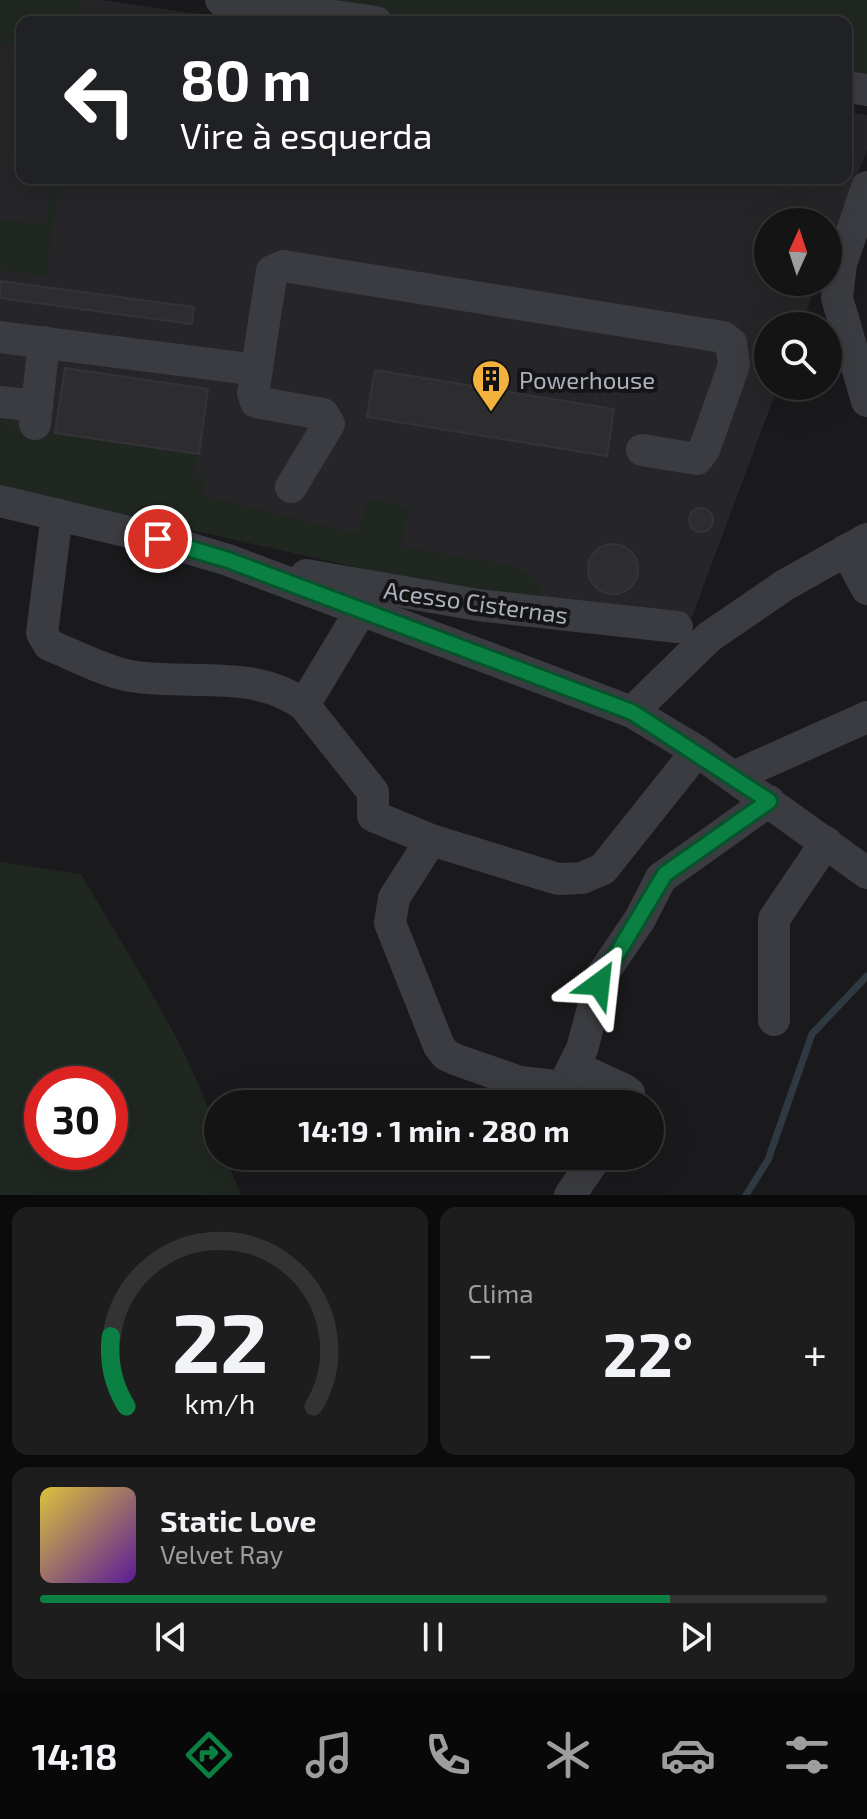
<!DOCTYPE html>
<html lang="pt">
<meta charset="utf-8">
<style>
:root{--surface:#141415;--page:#1d1d1e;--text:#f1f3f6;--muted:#9d9ea0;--line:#333334;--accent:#0b8043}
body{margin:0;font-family:"Exo 2",sans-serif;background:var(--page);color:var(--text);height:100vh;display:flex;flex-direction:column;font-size:30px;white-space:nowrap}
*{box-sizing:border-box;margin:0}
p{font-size:26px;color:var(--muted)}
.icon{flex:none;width:44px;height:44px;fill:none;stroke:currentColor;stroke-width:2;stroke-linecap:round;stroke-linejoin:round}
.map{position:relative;height:1195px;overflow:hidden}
.sheet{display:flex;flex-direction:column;gap:12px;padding:12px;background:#0b0b0c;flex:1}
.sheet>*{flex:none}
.banner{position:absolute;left:16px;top:16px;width:836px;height:168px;border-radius:16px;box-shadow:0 8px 32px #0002,0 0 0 2px var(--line);background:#202124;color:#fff;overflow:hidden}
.needle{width:52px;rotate:3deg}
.controls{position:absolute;left:754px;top:208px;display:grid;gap:16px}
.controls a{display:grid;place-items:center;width:88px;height:88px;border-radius:50%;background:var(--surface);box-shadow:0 8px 32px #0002,0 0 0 2px var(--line);font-size:40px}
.speed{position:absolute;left:24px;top:1066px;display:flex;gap:16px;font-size:40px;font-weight:700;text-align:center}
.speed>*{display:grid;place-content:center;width:104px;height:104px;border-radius:50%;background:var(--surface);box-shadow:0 8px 32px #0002,0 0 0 2px var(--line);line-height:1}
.speed .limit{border:12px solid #d22;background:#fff;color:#111}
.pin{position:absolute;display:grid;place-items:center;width:68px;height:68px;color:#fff;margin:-34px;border:4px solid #fff;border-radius:50%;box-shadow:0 2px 8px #0007}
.me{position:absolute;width:88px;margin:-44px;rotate:30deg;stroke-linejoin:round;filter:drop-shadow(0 0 6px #0008)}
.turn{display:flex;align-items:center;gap:28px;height:168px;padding:0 32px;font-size:36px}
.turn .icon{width:104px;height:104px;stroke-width:2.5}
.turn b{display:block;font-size:56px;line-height:68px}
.big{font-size:60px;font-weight:700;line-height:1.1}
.sheet .card{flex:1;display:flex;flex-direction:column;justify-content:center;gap:12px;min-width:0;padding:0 28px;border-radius:16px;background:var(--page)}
.sheet .dial{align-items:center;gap:0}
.dial svg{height:208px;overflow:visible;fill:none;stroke:var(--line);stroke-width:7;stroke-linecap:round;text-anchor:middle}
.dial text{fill:var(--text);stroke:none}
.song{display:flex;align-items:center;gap:24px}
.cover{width:96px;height:96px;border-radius:12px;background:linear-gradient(135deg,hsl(50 70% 55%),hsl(270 70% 35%))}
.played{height:8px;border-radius:4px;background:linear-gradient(90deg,var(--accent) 80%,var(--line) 80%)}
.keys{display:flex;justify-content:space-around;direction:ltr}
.heat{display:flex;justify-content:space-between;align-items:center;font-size:44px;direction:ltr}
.sheet .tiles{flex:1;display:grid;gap:12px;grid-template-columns:1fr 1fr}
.card:last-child{grid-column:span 2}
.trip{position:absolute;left:204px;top:1090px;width:460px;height:80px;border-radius:40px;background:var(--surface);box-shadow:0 8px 32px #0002,0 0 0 2px var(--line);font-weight:700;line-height:80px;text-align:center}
.menu{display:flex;height:128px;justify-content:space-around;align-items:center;background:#080808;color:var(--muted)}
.menu .icon{width:56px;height:56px}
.menu .selected{color:var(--accent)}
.menu b{font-size:36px;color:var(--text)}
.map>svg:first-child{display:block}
.built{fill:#262629}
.green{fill:#202721;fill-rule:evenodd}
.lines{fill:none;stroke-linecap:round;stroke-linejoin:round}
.stream{stroke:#2f3941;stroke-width:7}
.building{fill:#2d2d30;stroke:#343438;stroke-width:2}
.minor{stroke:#3b3c41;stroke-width:32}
.route-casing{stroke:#07532c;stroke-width:20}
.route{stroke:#0b8043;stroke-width:14}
.labels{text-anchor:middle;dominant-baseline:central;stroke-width:8;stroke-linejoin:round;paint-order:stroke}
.poi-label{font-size:24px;fill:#acb1bc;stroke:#151517;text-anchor:start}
.street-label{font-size:24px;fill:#acb1bc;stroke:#151517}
</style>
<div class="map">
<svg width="867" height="1195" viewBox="0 0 867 1195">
<rect width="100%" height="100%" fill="#1a1a1c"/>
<!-- built -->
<path class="built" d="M 0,0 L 103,0 L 250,22 L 22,22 L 22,178 L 846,178 L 846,112 L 867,115 L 867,149 L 828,253 L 828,222 L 768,222 L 768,282 L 817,282 L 801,326 L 768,326 L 768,386 L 778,386 L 692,617 L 569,600 L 481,595 L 0,487 Z"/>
<!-- green -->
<g class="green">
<path d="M 0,0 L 82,0 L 79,22 L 22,22 L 22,45 L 0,42 Z"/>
<path d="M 221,0 L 867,0 L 867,90 L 846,87 L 846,22 L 376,22 Z"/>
<path d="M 52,178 L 59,178 L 46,276 L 0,270 L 0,219 L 46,225 Z"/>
<path d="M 0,408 L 13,409 L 12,427 L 199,454 L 193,476 L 205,479 L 201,495 L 358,534 L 368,498 L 409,508 L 401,546 L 511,566 L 539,581 L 544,599 L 481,595 L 0,487 Z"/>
<path d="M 0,862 L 81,874 C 117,938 218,1088 218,1156 L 225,1156 L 241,1195 L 0,1195 ZM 110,1084 L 110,1152 L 42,1152 L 42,1084 Z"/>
</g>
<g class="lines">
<!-- stream -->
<path class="stream" d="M 746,1195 L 768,1160 L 812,1034 L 867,976"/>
</g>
<!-- building -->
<g class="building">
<path d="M 0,281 L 194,307 L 192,324 L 0,298 Z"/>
<path d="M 65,368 L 208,389 L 199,454 L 55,433 Z"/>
<path d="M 375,370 L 614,409 L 607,456 L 367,417 Z"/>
<circle cx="701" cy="520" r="12"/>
<circle cx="613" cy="569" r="25"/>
</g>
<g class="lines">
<!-- minor -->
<g class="minor">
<path d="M 221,0 L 376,22"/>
<path d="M 846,87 L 867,90"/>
<path d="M 867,187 L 841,264 L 837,298 L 867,401"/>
<path d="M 0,337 L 257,370"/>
<path d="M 0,402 L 37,406"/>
<path d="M 35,424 L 44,342"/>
<path d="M 291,487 L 329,424 L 323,414 L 256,402 L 253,393 L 272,271 L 283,266 L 723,337 L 731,343 L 734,365 L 704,450 L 697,459 L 642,450"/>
<path d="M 0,501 L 158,539 L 228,560 L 632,712 L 697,751 L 867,873"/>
<path d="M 57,514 L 42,633 L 49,645 C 74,655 103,671 130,676 C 188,686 254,668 304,705 L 360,612"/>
<path d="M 846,550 L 867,589"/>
<path d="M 306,575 L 478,605 L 677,627"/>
<path d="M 304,705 L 373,792 L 373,816 L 431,840 L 558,879 L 582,878 L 603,869 L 697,751"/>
<path d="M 632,712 L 709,637 L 785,585 L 867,539"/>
<path d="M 733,777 L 867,717"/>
<path d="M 431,840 L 394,898 L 390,923 L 439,1046 L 446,1055 L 457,1060 L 520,1082 L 563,1087 L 582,1049 L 602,975 L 640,919 L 661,878 L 769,801"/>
<path d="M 774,1020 L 774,919 L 826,842"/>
<path d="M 575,1067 L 623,1089 L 629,1093 L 627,1104"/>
<path d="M 570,1195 L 597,1156"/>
</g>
</g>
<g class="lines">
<defs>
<path id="route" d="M 158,539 L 228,560 L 632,712 L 769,801 L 665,874 L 599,984"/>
</defs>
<!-- route casing -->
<use href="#route" class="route-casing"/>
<!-- route -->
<use href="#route" class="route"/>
</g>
<!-- icons -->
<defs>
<symbol id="building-pin" viewBox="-11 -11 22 30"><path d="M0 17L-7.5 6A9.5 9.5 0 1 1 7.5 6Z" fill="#f3b23b" stroke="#151517"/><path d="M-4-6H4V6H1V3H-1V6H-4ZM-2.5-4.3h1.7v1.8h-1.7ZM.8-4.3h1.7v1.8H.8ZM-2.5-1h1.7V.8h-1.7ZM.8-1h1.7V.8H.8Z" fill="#111"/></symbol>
</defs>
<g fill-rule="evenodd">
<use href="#building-pin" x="469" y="357" width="44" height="60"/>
</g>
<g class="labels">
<!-- poi labels -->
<g class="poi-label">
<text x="519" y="379">Powerhouse</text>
</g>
<!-- street labels -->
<g class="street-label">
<text transform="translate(476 602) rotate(8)">Acesso Cisternas</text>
</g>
</g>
</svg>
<div class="controls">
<a><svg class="needle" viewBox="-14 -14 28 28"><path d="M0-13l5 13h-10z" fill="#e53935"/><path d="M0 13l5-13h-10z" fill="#9d9ea0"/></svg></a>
<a><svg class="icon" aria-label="search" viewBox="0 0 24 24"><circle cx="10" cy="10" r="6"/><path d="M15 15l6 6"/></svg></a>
</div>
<div class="speed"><div class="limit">30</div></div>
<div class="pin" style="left:158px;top:539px;background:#d93025"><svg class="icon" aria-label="arrive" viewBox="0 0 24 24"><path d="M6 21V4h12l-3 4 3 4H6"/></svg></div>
<svg class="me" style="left:599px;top:984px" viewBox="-20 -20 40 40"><path d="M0-17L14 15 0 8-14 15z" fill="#0b8043" stroke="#fff" stroke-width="4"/></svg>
<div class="trip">14:19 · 1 min · 280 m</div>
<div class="banner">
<div class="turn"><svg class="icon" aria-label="left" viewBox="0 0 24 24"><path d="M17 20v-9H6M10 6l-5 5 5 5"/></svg><div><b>80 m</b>Vire à esquerda</div></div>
</div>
</div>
<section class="sheet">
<div class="tiles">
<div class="card dial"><svg viewBox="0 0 100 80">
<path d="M14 69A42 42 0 1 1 86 69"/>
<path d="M14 69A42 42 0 0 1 8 42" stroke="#0b8043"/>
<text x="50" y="56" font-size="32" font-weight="700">22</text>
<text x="50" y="72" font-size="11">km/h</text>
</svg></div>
<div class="card"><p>Clima</p>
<div class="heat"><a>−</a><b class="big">22°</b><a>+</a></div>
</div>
<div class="card">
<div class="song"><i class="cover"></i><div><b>Static Love</b><p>Velvet Ray</p></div></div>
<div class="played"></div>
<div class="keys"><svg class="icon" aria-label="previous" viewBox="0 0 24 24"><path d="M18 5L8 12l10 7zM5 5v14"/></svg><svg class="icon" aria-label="pause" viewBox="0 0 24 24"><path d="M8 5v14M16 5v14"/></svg><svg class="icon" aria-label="next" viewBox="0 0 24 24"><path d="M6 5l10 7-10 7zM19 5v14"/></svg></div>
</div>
</div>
</section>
<nav class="menu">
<b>14:18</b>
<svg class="icon selected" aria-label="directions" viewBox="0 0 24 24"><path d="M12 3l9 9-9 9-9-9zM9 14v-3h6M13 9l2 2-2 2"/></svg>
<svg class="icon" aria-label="music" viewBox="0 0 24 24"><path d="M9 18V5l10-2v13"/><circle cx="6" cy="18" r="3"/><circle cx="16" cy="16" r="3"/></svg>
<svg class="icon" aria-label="phone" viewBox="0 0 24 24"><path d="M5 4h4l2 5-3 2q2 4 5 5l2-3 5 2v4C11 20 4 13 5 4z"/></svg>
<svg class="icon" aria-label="climate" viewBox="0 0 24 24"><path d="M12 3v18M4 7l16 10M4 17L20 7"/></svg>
<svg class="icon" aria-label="car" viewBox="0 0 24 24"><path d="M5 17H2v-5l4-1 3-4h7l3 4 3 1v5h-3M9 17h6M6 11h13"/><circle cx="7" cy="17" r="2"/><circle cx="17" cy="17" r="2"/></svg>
<svg class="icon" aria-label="filters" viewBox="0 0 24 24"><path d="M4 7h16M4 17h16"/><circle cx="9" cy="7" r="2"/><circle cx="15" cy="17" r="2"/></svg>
</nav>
